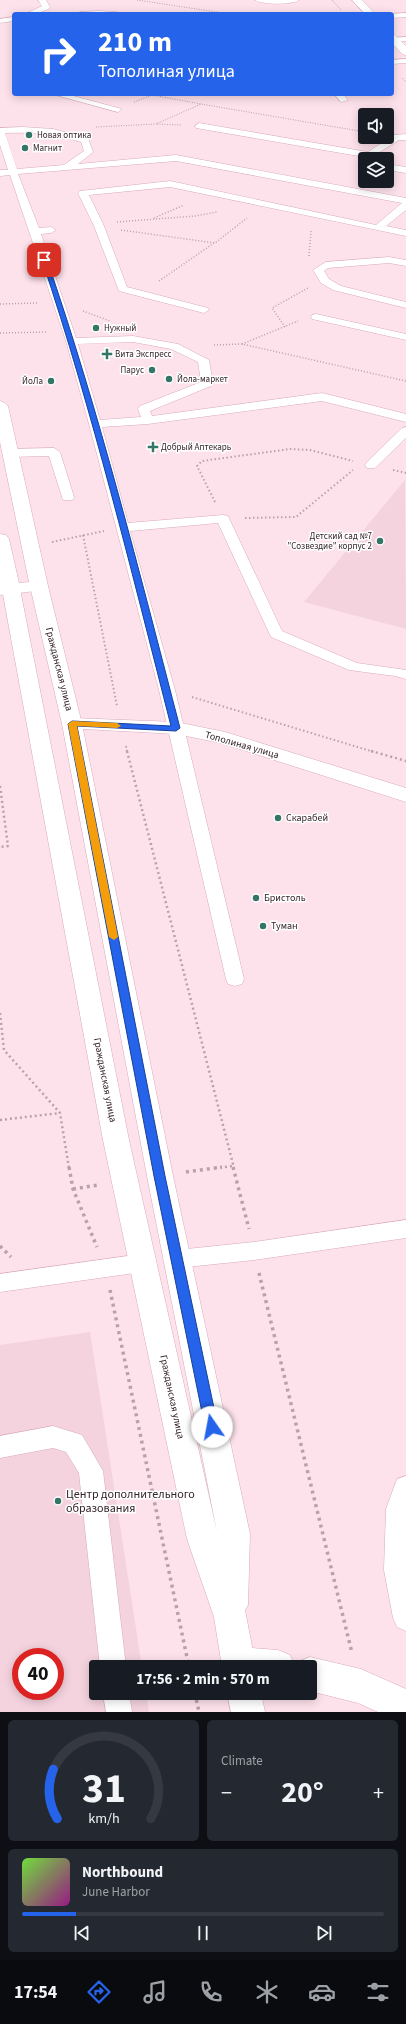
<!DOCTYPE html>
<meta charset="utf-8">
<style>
:root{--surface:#171b24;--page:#242831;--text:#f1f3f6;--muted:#9ea1a6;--line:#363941;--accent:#2563eb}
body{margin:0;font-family:"Source Sans 3",sans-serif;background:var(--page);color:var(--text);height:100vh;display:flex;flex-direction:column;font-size:15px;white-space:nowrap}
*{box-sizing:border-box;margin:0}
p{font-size:13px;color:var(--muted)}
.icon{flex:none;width:22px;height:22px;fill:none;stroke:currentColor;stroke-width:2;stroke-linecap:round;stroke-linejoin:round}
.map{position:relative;height:1712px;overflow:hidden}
.details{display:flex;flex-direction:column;gap:8px;padding:8px;background:#0d0f14;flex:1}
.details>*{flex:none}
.top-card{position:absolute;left:12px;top:12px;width:382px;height:84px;border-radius:4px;box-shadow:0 2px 10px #0003;background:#2563eb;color:#fff;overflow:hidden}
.fabs{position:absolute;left:358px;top:108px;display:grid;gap:8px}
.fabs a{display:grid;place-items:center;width:36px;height:36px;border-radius:4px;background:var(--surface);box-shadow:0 2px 10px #0003;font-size:20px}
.speed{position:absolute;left:12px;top:1648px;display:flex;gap:8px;font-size:20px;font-weight:700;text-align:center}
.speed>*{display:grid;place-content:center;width:52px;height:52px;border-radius:50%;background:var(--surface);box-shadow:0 2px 10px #0003;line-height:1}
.speed .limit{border:6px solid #d22;background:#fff;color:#111}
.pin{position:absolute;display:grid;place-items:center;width:34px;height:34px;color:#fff;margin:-17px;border-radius:8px;box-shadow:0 2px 6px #0006}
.me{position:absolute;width:44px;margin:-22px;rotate:348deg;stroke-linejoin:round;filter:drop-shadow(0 0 3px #0008)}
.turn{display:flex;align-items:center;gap:14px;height:84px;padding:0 20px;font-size:18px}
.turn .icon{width:52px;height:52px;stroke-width:2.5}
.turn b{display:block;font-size:28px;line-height:34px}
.big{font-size:30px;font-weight:700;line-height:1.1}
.details .card{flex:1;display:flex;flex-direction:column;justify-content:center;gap:6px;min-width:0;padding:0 14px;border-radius:6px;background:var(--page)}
.details .dial{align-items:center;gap:0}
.dial svg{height:104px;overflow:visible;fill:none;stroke:var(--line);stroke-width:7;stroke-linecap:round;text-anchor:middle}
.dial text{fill:var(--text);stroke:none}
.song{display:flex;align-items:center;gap:12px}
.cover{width:48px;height:48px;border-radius:6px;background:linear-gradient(135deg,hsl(100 70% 55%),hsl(310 70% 35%))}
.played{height:4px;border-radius:2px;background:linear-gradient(90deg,var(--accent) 15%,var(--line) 15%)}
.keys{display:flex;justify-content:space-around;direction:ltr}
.heat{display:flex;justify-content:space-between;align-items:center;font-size:22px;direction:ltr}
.details .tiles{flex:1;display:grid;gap:8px;grid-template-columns:1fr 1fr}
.card:last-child{grid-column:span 2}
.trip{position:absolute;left:89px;top:1660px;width:228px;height:40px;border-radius:4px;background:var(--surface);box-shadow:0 2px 10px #0003;font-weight:700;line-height:40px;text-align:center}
.menu{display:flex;height:64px;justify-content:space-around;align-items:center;background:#090b0e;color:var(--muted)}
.menu .icon{width:28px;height:28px}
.menu .active{color:var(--accent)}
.menu b{font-size:18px;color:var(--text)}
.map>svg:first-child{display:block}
.built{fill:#f4d3de;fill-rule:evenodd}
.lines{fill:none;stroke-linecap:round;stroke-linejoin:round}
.service-casing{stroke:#d8abbb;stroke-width:1}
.minor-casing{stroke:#d8abbb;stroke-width:1}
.tertiary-casing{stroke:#d8abbb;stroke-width:1}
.secondary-casing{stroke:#d8abbb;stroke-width:1}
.path-far4{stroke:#b9a1a9;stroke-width:1;stroke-dasharray:1 1.5;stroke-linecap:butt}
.path-far3{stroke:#b9a1a9;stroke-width:1.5;stroke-dasharray:1 2;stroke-linecap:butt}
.path-far2{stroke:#b9a1a9;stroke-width:2;stroke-dasharray:1.5 2.5;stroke-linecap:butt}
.path-far1{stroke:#b9a1a9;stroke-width:2.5;stroke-dasharray:2 3;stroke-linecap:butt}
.path{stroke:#b9a1a9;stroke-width:3.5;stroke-dasharray:3 4;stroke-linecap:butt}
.service{fill:#fff;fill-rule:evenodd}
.minor{fill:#fff;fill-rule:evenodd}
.tertiary{fill:#fff;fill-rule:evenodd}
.secondary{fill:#fff;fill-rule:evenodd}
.route{fill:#2563eb;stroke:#184099}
.slow{fill:#f59e0b}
.poi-dot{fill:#337566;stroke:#fff;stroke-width:1.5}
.labels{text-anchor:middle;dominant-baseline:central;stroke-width:3;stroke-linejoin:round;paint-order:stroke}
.far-poi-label{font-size:9px;fill:#342329;stroke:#fff;text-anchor:start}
.street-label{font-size:10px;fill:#342329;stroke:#fff}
.poi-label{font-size:10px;fill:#342329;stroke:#fff;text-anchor:start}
.near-poi-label{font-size:12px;fill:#342329;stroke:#fff;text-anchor:start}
</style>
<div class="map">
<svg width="406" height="1712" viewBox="0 0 406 1712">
<rect width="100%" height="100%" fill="#fee2eb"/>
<!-- built -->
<g class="built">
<path d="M 405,480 L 406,629 L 304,602 Z"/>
<path d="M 90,1332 L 142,1667 L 96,1667 L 96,1693 L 146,1693 L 149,1712 L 0,1712 L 0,1345 ZM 21,1657 L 55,1657 L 55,1691 L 21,1691 Z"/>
</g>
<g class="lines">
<defs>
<g id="service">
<path d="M 38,0 L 46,0 L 50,7 L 49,9 L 35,14 L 25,14 L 42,6 Z"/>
<path d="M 255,0 L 299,0 C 292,5 262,5 255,0 Z"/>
<path d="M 99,11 L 116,12 L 120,14 L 76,14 L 80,12 Z"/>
<path d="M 406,13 L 406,17 L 392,18 L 391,14 Z"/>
<path d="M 14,17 L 14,21 L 0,23 L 0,19 Z"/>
<path d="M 406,37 L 406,41 L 392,41 L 392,38 Z"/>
<path d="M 406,59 L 406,63 L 392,64 L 392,60 Z"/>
<path d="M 52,94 L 66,94 L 122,109 L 118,112 Z"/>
<path d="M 334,94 L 343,94 L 348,100 L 341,102 Z"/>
<path d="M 199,123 L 368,152 L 394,135 L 406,134 L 406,140 L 399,140 L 370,158 L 196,128 L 195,126 Z"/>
<path d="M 23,127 L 53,129 L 88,138 L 93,152 L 78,164 L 176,155 L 406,198 L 406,210 L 386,226 L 406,230 L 406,236 L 170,187 L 89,195 L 104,226 L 127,287 L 208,308 L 209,310 L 204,313 L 119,291 L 94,226 L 78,193 L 80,191 L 170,181 L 376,225 L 402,203 L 176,161 L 18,174 L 39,228 L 51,227 L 56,230 L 51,233 L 41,234 L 76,338 L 133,336 L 178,344 L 209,360 L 213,384 L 211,386 L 150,411 L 152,416 L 322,393 L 406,414 L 406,422 L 322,401 L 148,424 L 102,427 L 128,523 L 223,515 L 228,516 L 282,631 L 357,663 L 406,670 L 406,679 L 395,676 L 349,670 L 271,637 L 218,523 L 130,531 L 175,690 L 244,979 L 242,984 L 235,986 L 228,984 L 226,979 L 159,690 L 89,424 L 66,341 L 10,175 L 0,176 L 0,170 L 8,170 L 0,145 L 0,128 ZM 5,133 C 32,132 56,134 81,142 L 84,151 L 64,165 L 17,169 ZM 133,342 L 171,349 L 198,362 L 201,382 L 140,406 L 138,409 L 141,417 L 100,420 L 78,344 Z"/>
<path d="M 387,164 L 406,167 L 406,173 L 387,170 Z"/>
<path d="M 389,257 L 406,260 L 406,266 L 389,263 L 328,268 L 324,271 L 329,279 L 341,286 L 406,302 L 406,308 L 333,290 L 321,283 L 313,270 L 326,262 Z"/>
<path d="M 316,314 L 406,334 L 406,340 L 312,319 L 311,317 L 312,315 Z"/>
<path d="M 406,427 L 406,438 L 375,468 L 367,468 L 365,465 L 367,462 L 402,428 Z"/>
<path d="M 54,448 L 60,452 L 74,497 L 73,500 L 63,500 L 62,497 L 49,456 L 9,457 L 3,453 L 9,449 Z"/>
<path d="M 406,1220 L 406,1238 L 254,1260 L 177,1268 L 169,1265 L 166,1259 L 169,1253 L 177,1250 L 254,1242 Z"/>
<path d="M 142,1254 L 150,1257 L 153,1263 L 150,1269 L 142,1272 L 0,1292 L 0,1274 Z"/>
<path d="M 53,1426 L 82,1435 L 103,1471 L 126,1667 L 100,1667 L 79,1473 L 66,1452 L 53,1448 L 0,1458 L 0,1436 Z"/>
<path d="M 406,1476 L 406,1631 L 397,1627 L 393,1618 L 384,1570 L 386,1509 L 397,1479 Z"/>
<path d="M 103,1693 L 129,1693 L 132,1712 L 106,1712 Z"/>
</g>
<g id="minor">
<path d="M 352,0 L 362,0 L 375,14 L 365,14 Z"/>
<path d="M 392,34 L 395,35 L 406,46 L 406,55 L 402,54 L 392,43 Z"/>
<path d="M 72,718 L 176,722 L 225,732 L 406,788 L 406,802 L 221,743 L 176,734 L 65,728 L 62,724 L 65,720 Z"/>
<path d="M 238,1647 L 278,1650 L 290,1655 L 295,1667 L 222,1667 L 221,1664 L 226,1652 Z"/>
<path d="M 310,1657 L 361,1669 L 406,1689 L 406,1712 L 378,1712 L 358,1703 L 310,1691 L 310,1667 L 296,1667 L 298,1662 Z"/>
</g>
<g id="tertiary">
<path d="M 39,581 L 45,582 L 48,586 L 82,724 L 173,1176 L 250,1534 L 248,1605 L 245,1610 L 256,1667 L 222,1667 L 214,1617 L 187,1539 L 103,1140 L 2,589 L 5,585 L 11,584 L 17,585 L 20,589 L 129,1140 L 217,1532 L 147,1176 L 62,724 L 30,586 L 33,582 Z"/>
<path d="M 227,1693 L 261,1693 L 265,1712 L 231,1712 Z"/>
</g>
<path id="secondary" d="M 0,401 L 5,403 L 8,406 L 48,586 L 45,590 L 0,595 L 0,534 L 6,535 L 9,539 L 19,583 L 29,582 L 0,442 Z"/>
</defs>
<!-- service casing -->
<use href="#service" class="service-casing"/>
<!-- minor casing -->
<use href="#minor" class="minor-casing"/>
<!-- tertiary casing -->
<use href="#tertiary" class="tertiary-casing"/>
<!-- secondary casing -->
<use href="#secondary" class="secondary-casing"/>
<!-- path-far4 -->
<g class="path-far4">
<path d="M 137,0 L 230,14"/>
<path d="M 332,0 L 341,10"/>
<path d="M 402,78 L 406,82"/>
<path d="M 134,102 L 152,95 L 201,104"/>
<path d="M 157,124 L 182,125"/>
<path d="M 96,127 L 156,124 L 201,104 L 365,132"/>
</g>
<!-- path-far3 -->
<g class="path-far3">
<path d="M 154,218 L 184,205"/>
<path d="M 117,222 L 195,216 L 217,212"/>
<path d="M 121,230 L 215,243 L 247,218"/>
<path d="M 309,256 L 311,231"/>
<path d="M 159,281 L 214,243"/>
<path d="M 0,304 L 37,303"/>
<path d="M 83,311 L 110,321"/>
<path d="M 285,327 L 272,308 L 308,288"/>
<path d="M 0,333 L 48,332"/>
<path d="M 242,344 L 298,321"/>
<path d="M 214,345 L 242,344 L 406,381"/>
</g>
<!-- path-far2 -->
<g class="path-far2">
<path d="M 393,470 L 406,473"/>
<path d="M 215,502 L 197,466 L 202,461 L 290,449 L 310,450 L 353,461"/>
<path d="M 245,518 L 296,517 L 353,470"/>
<path d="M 83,535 L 117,706"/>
<path d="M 52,542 L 104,531"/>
<path d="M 192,697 L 374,752"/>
<path d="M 126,746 L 127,752"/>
</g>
<!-- path-far1 -->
<g class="path-far1">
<path d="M 127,751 L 234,1168"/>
<path d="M 371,751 L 406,761"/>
<path d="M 0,786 L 8,846 L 0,847"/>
<path d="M 0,1013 L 4,1050 L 60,1113 L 69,1168"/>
<path d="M 0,1120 L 60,1113"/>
<path d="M 215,1168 L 233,1166"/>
</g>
<!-- path -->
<g class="path">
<path d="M 69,1167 L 73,1189 L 97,1247"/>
<path d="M 233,1167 L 249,1229"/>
<path d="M 186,1172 L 222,1167"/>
<path d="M 73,1189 L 98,1185"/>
<path d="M 0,1246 L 11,1257"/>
<path d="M 259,1273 L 352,1653"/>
<path d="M 110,1290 L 189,1667"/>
<path d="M 195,1693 L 199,1712"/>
</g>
<!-- service -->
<use href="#service" class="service"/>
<!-- minor -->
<use href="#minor" class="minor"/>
<!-- tertiary -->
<use href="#tertiary" class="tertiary"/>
<!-- secondary -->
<use href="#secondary" class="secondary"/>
</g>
<!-- route -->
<path class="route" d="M 44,258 L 47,260 C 100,414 139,571 180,728 L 176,731 L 77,726 L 165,1176 L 218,1427 L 216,1431 L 212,1433 L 207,1431 L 205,1427 L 154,1176 L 68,724 L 72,721 L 171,726 C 131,569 93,413 42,260 Z"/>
<!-- slow -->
<path class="slow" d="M 72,721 L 117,723 L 121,726 L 117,728 L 77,726 L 118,937 L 114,940 L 109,937 L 68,724 Z"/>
<!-- markers -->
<g class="poi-dot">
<circle cx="29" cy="135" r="4"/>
<circle cx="25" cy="148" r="4"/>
<circle cx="96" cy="328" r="4"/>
<path d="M105 348h4v4h4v4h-4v4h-4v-4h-4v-4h4z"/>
<circle cx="152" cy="370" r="4"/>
<circle cx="169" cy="379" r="4"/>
<circle cx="51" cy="381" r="4"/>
<path d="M151 441h4v4h4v4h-4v4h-4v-4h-4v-4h4z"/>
<circle cx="380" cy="541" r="4"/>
<circle cx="278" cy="818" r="4"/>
<circle cx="256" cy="898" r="4"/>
<circle cx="263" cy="926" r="4"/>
<circle cx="58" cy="1501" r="4"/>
</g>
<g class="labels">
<!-- far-poi labels -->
<g class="far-poi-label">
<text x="37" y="135">Новая оптика</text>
<text x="33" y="148">Магнит</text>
<text x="104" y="328">Нужный</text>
<text x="115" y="354">Вита Экспресс</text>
<text x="144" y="370" text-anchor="end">Парус</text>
<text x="177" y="379">Йола-маркет</text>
<text x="43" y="381" text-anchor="end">ЙоЛа</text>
<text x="161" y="447">Добрый Аптекарь</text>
<text x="372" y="536" text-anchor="end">Детский сад №7<tspan x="372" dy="10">"Созвездие" корпус 2</tspan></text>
</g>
<!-- street labels -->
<g class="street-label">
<text transform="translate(59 669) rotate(76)">Гражданская улица</text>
<text transform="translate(242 745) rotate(16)">Тополиная улица</text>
<text transform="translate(105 1080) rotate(79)">Гражданская улица</text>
<text transform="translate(172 1397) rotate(78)">Гражданская улица</text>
</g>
<!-- poi labels -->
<g class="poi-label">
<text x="286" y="818">Скарабей</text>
<text x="264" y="898">Бристоль</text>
<text x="271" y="926">Туман</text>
</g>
<!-- near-poi labels -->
<g class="near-poi-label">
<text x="66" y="1494">Центр дополнительного<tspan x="66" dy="14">образования</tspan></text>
</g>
</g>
</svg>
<div class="fabs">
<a><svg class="icon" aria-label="sound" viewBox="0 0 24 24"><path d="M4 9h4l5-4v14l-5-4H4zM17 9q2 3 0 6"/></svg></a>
<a><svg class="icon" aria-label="layers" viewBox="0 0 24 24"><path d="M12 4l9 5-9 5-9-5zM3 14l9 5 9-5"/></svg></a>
</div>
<div class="speed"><div class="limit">40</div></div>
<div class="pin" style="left:44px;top:260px;background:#d93025"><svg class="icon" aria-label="arrive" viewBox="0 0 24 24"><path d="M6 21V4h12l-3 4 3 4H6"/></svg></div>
<svg class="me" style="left:212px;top:1427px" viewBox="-20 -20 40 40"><circle r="19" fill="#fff"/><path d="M0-13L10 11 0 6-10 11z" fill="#2563eb"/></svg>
<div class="trip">17:56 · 2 min · 570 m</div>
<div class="top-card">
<div class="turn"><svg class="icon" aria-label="right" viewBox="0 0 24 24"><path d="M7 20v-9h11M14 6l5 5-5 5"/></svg><div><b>210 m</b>Тополиная улица</div></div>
</div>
</div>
<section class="details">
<div class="tiles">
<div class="card dial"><svg viewBox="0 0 100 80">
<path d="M14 69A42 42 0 1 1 86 69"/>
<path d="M14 69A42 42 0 0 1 11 31" stroke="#2563eb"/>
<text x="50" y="56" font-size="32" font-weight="700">31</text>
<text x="50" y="72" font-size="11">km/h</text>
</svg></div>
<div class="card"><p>Climate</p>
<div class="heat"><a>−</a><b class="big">20°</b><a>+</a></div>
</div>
<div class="card">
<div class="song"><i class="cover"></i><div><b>Northbound</b><p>June Harbor</p></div></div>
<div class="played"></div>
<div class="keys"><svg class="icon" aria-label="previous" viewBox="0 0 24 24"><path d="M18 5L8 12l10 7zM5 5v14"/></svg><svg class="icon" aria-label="pause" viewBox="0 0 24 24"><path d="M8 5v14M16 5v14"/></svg><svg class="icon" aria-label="next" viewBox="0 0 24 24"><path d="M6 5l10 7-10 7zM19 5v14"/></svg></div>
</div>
</div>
</section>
<nav class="menu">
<b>17:54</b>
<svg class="icon active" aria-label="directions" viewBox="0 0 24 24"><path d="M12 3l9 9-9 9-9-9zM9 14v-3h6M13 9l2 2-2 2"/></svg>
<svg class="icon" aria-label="music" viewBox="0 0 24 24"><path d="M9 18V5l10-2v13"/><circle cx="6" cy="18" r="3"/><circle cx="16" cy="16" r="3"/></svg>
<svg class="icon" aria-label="phone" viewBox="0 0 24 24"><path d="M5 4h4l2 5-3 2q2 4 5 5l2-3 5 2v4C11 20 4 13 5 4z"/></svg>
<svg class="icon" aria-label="climate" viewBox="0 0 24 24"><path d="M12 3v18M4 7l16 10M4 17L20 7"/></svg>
<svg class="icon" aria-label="car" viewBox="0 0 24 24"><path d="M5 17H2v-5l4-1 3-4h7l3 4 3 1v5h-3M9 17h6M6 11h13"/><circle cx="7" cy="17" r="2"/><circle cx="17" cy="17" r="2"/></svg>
<svg class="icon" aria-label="filters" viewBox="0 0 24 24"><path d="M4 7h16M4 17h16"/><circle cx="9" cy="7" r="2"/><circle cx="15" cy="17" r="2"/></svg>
</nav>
